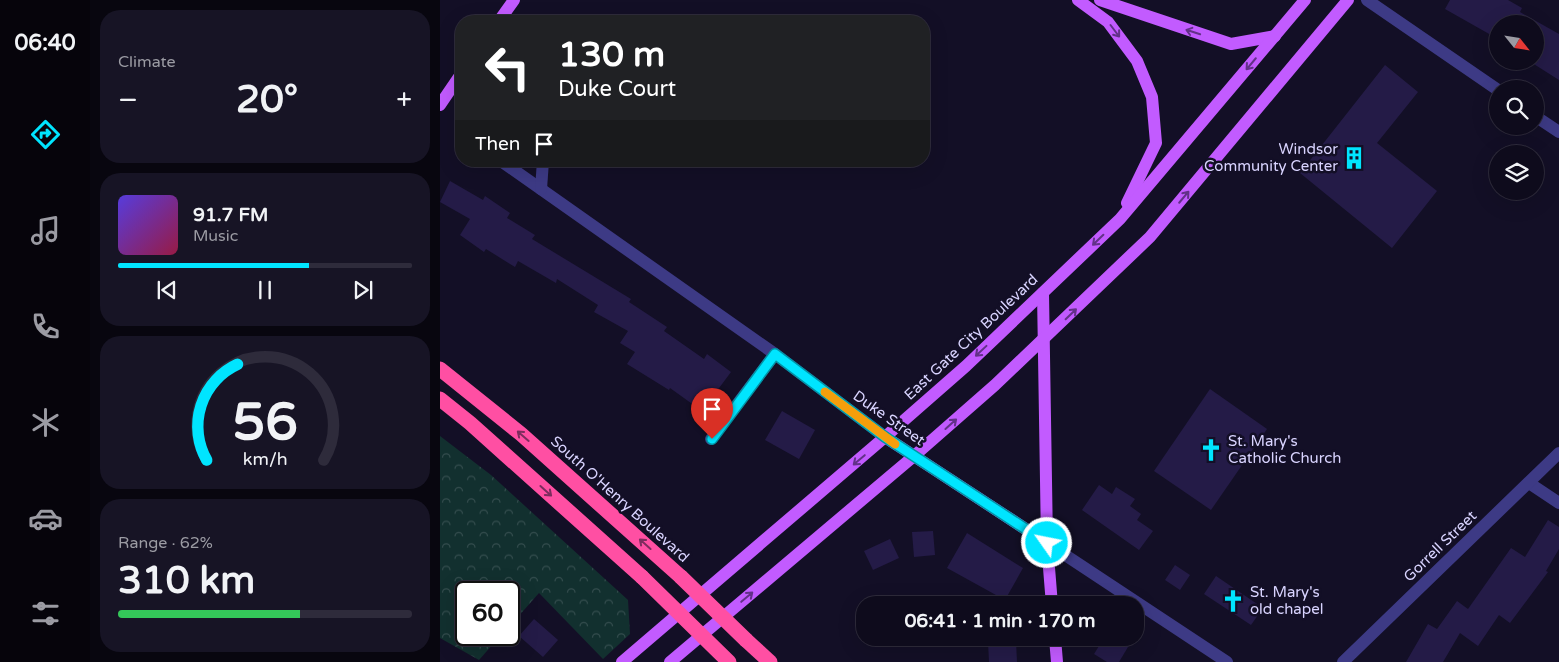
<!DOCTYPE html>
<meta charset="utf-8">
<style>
:root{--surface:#0e0b1c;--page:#171425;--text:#f1f3f6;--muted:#9b9ba3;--line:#2e2b3b;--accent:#00e5ff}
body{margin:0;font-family:"Varela Round",sans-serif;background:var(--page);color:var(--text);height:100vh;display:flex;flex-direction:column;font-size:19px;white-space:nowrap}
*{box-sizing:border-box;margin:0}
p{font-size:16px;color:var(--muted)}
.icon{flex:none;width:28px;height:28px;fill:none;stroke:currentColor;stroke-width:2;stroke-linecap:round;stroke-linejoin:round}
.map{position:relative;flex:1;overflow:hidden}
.drawer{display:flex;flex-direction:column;gap:10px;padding:10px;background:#08060f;width:350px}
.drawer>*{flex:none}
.guide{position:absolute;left:15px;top:15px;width:475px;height:152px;border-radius:20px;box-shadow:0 5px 20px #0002,0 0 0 1px var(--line);background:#202124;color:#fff;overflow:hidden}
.needle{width:32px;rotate:120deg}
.tools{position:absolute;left:1049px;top:15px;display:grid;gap:10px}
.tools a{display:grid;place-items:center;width:55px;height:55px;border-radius:50%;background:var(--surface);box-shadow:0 5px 20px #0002,0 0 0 1px var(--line);font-size:25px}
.speed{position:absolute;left:15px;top:581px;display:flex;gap:10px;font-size:25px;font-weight:700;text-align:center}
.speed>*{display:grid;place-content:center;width:65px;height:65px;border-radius:50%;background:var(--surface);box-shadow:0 5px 20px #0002,0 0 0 1px var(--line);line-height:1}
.speed .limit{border:2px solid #111;border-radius:8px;background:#fff;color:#111}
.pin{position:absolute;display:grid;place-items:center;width:42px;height:42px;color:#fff;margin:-51px -21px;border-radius:50% 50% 50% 0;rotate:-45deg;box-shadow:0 0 5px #0007}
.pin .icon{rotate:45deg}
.me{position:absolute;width:55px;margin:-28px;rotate:303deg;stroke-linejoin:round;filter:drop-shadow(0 0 4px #0008)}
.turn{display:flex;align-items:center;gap:18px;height:105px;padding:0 20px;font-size:22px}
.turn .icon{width:65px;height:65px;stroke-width:2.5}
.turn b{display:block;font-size:35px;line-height:42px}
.then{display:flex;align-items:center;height:48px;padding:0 20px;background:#0003;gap:10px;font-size:19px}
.big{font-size:38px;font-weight:800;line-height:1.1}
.drawer .card{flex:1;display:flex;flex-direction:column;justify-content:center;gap:8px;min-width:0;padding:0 18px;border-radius:20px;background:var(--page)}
.drawer .dial{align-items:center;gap:0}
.dial svg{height:130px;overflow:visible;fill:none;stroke:var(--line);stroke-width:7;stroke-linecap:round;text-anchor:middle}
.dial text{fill:var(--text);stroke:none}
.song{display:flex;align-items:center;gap:15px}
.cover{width:60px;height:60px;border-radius:8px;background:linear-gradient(135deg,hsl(250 70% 55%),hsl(340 70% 35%))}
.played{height:5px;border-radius:2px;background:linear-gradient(90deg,var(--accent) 65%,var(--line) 65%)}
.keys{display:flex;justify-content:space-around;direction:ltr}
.heat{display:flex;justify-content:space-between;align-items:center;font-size:28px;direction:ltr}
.charge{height:8px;border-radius:4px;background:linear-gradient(90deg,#34c759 62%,var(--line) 0)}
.trip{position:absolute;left:416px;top:596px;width:288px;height:50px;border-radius:20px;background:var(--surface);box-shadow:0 5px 20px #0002,0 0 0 1px var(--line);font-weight:800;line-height:50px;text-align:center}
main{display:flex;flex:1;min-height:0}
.dock{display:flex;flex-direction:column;width:90px;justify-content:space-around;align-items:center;background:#06040b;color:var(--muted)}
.dock .icon{width:35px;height:35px}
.dock .selected{color:var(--accent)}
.dock b{font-size:22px;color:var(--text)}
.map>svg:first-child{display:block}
.forest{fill:url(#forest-crowns)}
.building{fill:#241b47}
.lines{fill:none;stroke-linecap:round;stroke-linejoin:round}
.minor{stroke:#3d3a85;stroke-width:12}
.major{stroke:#c25bff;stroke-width:12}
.highway{stroke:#ff4fa3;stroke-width:15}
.highway-bridge{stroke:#ff4fa3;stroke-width:15}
.oneway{stroke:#623188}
.oneway2{stroke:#7d2c5e}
.route-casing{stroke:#0095a6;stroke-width:12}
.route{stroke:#00e5ff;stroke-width:9}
.slow{stroke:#f59e0b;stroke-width:9}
.labels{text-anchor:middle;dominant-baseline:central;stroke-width:5;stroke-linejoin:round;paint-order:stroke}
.poi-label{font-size:15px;fill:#d9d4ff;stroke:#130f26;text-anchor:start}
.street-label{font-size:15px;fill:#d9d4ff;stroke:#130f26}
</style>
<main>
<nav class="dock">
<b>06:40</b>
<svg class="icon selected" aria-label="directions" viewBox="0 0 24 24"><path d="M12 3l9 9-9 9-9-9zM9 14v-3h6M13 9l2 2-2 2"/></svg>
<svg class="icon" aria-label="music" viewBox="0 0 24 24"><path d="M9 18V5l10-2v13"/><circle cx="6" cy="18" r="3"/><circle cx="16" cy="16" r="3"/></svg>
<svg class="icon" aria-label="phone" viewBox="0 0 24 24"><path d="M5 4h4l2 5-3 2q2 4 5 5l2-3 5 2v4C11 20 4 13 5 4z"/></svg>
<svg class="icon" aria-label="climate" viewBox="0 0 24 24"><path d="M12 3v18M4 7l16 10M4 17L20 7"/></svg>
<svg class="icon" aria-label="car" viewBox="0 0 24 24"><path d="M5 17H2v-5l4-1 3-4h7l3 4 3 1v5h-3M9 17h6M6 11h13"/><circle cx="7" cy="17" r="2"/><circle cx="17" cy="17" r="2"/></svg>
<svg class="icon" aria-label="filters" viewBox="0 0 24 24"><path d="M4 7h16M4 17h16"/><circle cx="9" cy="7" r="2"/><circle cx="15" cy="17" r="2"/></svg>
</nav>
<section class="drawer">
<div class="card"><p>Climate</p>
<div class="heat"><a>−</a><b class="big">20°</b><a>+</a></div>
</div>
<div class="card">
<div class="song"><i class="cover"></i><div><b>91.7 FM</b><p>Music</p></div></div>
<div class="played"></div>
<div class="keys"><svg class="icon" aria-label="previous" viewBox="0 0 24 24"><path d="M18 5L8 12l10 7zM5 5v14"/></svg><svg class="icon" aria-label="pause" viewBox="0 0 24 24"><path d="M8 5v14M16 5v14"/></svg><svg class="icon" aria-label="next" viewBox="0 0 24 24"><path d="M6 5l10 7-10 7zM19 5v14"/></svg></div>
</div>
<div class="card dial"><svg viewBox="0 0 100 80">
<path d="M14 69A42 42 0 1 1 86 69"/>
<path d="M14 69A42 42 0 0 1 33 10" stroke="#00e5ff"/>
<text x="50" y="56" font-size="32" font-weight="700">56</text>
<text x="50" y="72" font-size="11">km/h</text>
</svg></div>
<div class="card"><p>Range · 62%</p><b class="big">310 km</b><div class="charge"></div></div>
</section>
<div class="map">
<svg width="1119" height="662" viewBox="0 0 1119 662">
<defs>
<pattern id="forest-crowns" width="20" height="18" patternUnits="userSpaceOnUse" patternTransform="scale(1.25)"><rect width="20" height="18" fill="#12302f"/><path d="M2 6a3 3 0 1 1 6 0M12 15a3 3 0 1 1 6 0" fill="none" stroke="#344d4e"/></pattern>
</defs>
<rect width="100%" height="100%" fill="#130f26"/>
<!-- forest -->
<path class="forest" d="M 0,436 L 51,475 L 188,600 L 190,634 L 163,659 L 99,593 L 69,627 L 69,592 L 26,592 L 26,635 L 61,635 L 39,660 L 0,638 Z"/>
<!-- building -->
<g class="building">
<path d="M 1010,0 L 1068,0 L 1082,8 L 1080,12 L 1119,34 L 1119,80 L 1089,61 L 1095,61 L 1095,24 L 1058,24 L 1058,39 L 1005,9 Z"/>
<path d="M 945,65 L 978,92 L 937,143 L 997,191 L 952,248 L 860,173 Z"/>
<path d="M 10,181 L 43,200 L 45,196 L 70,213 L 67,218 L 95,235 L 92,239 L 191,299 L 189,302 L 227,327 L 224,331 L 264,359 L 267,354 L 291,372 L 262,411 L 230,388 L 229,390 L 187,364 L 195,352 L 180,343 L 188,331 L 154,312 L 158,305 L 117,279 L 116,283 L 78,261 L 75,267 L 46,249 L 44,252 L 20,235 L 30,219 L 0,202 Z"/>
<path d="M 770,389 L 827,429 L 771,510 L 714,471 Z"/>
<path d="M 342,411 L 375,430 L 359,459 L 325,440 Z"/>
<path d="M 659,485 L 672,494 L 676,487 L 695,499 L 690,506 L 701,514 L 697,520 L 713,531 L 699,550 L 642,510 Z"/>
<path d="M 1108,520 L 1119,527 L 1119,549 L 1106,571 L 1108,572 L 1070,623 L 1059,615 L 1038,646 L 1020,633 L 1003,662 L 966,662 L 988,624 L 997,629 L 1017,601 L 1028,609 L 1071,548 L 1085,557 Z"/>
<path d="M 493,531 L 495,555 L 474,557 L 472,532 Z"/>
<path d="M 527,533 L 583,568 L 565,600 L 507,568 Z"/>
<path d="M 450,539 L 459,558 L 433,570 L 424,551 Z"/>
<path d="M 735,565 L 750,575 L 740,590 L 725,580 Z"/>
<path d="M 776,576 L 823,608 L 811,625 L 764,594 Z"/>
<path d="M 94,619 L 118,640 L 103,657 L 79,636 Z"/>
<path d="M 664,638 L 683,638 L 691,642 L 679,662 L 667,662 L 654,654 Z"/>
<path d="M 576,641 L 577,662 L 549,662 L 548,642 Z"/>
</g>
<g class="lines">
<!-- minor -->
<g class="minor">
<path d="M 927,0 L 1058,90"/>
<path d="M 1095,116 L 1119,132"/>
<path d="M 61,161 L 335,354 L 445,437"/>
<path d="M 101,189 L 103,161"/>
<path d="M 271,439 L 335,354"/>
<path d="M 1089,483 L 1119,503"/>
<path d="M 607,543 L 787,662"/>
<path d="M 903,662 L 1119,453"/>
</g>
<!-- major -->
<g class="major">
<path d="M 638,0 L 668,22 L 697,61 L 712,97 L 716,143 L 687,203"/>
<path d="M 660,0 L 791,44 L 835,36"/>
<path d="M 59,21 L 74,0"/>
<path d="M 0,105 L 21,74"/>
<path d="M 603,293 L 607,543 L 612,605"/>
<path d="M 445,437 L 607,543"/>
<path d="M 615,638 L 617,662"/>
<path d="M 182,662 L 445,437 L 526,366 L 680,219 L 865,0"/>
<path d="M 230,662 L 474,456 L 555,385 L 710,237 L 908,0"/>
</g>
<!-- highway -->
<g class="highway">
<path d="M 0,369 L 81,434 L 241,577"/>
<path d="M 0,399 L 30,423 L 202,577"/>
<path d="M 306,640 L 330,662"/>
</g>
<!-- highway-bridge -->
<g class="highway-bridge">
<path d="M 202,577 L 289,662"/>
<path d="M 241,577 L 306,640"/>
</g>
</g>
<!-- one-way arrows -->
<defs><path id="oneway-shaft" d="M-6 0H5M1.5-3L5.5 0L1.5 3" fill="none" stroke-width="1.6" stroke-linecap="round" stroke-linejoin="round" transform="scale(1.25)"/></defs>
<g class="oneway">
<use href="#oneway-shaft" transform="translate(675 31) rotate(53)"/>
<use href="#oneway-shaft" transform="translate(753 32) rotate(-162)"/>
<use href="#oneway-shaft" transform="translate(811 64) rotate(130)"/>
<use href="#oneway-shaft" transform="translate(744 197) rotate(-50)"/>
<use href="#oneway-shaft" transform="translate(658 240) rotate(136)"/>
<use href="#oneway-shaft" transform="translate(631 314) rotate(-44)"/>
<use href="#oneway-shaft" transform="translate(541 351) rotate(137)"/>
<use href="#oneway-shaft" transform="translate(511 424) rotate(-42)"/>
<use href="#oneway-shaft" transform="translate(419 460) rotate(140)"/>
<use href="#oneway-shaft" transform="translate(307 597) rotate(-40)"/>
</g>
<g class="oneway2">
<use href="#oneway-shaft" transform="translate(83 436) rotate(-139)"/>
<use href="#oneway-shaft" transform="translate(106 491) rotate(42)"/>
<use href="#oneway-shaft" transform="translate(205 544) rotate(-138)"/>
</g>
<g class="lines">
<defs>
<path id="route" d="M 272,439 L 335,354 L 445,437 L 607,543"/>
</defs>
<!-- route casing -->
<use href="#route" class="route-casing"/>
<!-- route -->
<use href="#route" class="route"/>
<!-- slow -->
<path class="slow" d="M 385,392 L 455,444"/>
</g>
<!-- icons -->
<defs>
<symbol id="building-bare" viewBox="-9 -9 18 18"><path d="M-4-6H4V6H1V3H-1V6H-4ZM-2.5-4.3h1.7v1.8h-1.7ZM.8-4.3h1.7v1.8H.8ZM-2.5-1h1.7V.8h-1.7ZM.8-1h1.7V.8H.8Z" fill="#00e5ff" stroke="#130f26" stroke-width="2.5" paint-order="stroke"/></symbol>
<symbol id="church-bare" viewBox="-9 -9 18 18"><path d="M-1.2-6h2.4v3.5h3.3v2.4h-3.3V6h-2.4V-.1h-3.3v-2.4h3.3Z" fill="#00e5ff" stroke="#130f26" stroke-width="2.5" paint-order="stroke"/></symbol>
</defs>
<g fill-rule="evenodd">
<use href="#building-bare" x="898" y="142" width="32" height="32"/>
<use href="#church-bare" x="755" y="434" width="32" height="32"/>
<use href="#church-bare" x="777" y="585" width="32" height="32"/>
</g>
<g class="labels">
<!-- poi labels -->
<g class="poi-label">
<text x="898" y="149" text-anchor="end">Windsor<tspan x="898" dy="17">Community Center</tspan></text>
<text x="788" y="441">St. Mary's<tspan x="788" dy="17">Catholic Church</tspan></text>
<text x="810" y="592">St. Mary's<tspan x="810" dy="17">old chapel</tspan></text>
</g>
<!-- street labels -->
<g class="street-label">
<text transform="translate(531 337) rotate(-43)">East Gate City Boulevard</text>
<text transform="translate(449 418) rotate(35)">Duke Street</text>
<text transform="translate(180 499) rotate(42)">South O'Henry Boulevard</text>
<text transform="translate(1000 546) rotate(-44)">Gorrell Street</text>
</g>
</g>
</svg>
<div class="tools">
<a><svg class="needle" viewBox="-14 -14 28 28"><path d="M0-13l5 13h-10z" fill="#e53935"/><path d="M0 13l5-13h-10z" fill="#9b9ba3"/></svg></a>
<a><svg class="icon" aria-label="search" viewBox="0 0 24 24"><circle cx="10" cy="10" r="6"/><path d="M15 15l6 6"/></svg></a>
<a><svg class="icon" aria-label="layers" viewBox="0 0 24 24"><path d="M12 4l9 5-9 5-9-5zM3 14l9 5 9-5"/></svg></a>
</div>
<div class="speed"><div class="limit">60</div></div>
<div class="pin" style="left:272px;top:439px;background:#d93025"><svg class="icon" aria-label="arrive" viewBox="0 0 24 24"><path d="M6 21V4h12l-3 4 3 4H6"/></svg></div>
<svg class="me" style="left:607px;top:543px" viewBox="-20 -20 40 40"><circle r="17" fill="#00e5ff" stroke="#fff" stroke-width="3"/><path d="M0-11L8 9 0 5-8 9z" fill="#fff"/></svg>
<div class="trip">06:41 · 1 min · 170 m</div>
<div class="guide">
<div class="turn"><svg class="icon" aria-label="left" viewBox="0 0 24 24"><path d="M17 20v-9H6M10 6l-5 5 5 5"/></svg><div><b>130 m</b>Duke Court</div></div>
<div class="then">Then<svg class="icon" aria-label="arrive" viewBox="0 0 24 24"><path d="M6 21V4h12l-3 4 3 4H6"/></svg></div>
</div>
</div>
</main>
